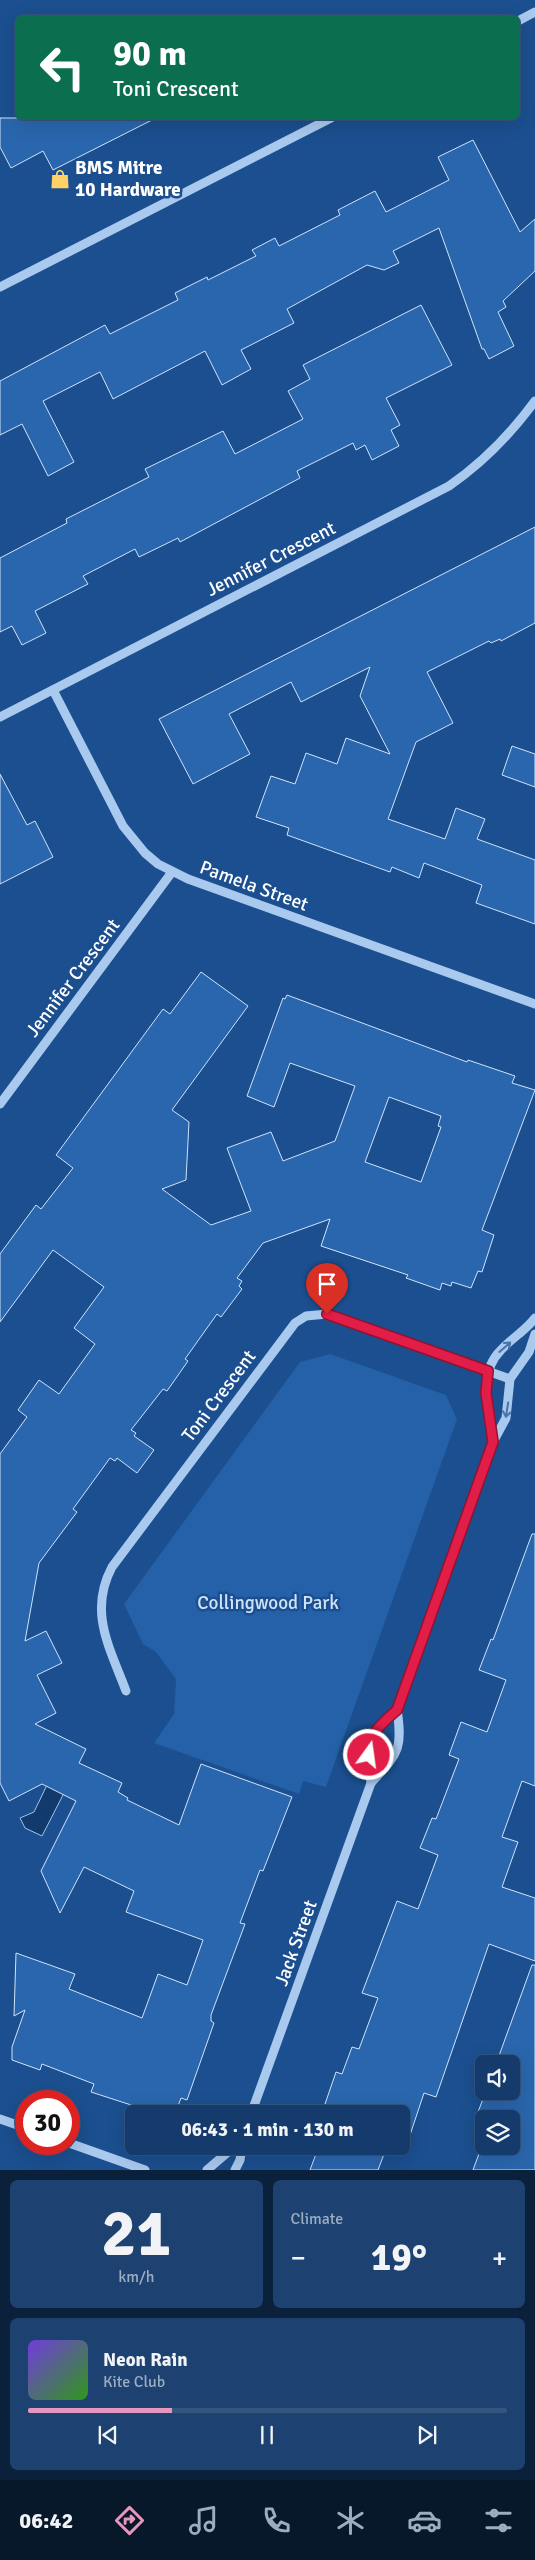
<!DOCTYPE html>
<meta charset="utf-8">
<style>
:root{--surface:#143b6b;--page:#1d4271;--text:#f1f3f6;--muted:#9dadc1;--line:#33557e;--accent:#e797bd}
body{margin:0;font-family:Signika,sans-serif;background:var(--page);color:var(--text);height:100vh;display:flex;flex-direction:column;font-size:19px;white-space:nowrap}
*{box-sizing:border-box;margin:0}
p{font-size:16px;color:var(--muted)}
.icon{flex:none;width:28px;height:28px;fill:none;stroke:currentColor;stroke-width:2;stroke-linecap:round;stroke-linejoin:round}
.map{position:relative;height:2170px;overflow:hidden}
.details{display:flex;flex-direction:column;gap:10px;padding:10px;background:#0b203b;flex:1}
.details>*{flex:none}
.top-card{position:absolute;left:15px;top:15px;width:505px;height:105px;border-radius:8px;box-shadow:0 5px 20px #0002,0 0 0 1px var(--line);background:#0b6e4f;color:#fff;overflow:hidden}
.tools{position:absolute;left:475px;top:2055px;display:grid;gap:10px}
.tools a{display:grid;place-items:center;width:45px;height:45px;border-radius:8px;background:var(--surface);box-shadow:0 5px 20px #0002,0 0 0 1px var(--line);font-size:25px}
.speed{position:absolute;left:15px;top:2090px;display:flex;gap:10px;font-size:25px;font-weight:700;text-align:center}
.speed>*{display:grid;place-content:center;width:65px;height:65px;border-radius:50%;background:var(--surface);box-shadow:0 5px 20px #0002,0 0 0 1px var(--line);line-height:1}
.speed .limit{border:8px solid #d22;background:#fff;color:#111}
.pin{position:absolute;display:grid;place-items:center;width:42px;height:42px;color:#fff;margin:-51px -21px;border-radius:50% 50% 50% 0;rotate:-45deg;box-shadow:0 0 5px #0007}
.pin .icon{rotate:45deg}
.me{position:absolute;width:55px;margin:-28px;rotate:14deg;stroke-linejoin:round;filter:drop-shadow(0 0 4px #0008)}
.turn{display:flex;align-items:center;gap:18px;height:105px;padding:0 15px;font-size:22px}
.turn .icon{width:65px;height:65px;stroke-width:2.5}
.turn b{display:block;font-size:35px;line-height:42px}
.big{font-size:38px;font-weight:700;line-height:1.1}
.details .widget{flex:1;display:flex;flex-direction:column;justify-content:center;gap:8px;min-width:0;padding:0 18px;border-radius:8px;background:var(--page)}
.details .dial{align-items:center;gap:0}
.dial b{font-size:65px;line-height:1}
.song{display:flex;align-items:center;gap:15px}
.cover{width:60px;height:60px;border-radius:8px;background:linear-gradient(135deg,hsl(260 70% 55%),hsl(110 70% 35%))}
.played{height:5px;border-radius:2px;background:linear-gradient(90deg,var(--accent) 30%,var(--line) 30%)}
.keys{display:flex;justify-content:space-around;direction:ltr}
.heat{display:flex;justify-content:space-between;align-items:center;font-size:28px;direction:ltr}
.details .tiles{flex:1;display:grid;gap:10px;grid-template-columns:1fr 1fr}
.widget:last-child{grid-column:span 2}
.trip{position:absolute;left:125px;top:2105px;width:285px;height:50px;border-radius:8px;background:var(--surface);box-shadow:0 5px 20px #0002,0 0 0 1px var(--line);font-weight:700;line-height:50px;text-align:center}
.dock{display:flex;height:80px;justify-content:space-around;align-items:center;background:#08182b;color:var(--muted)}
.dock .icon{width:35px;height:35px}
.dock .current{color:var(--accent)}
.dock b{font-size:22px;color:var(--text)}
.map>svg:first-child{display:block}
.green{fill:#2461a8}
.water{fill:#123a6d;stroke:#9cc4f0}
.building{fill:#2a66ad;stroke:#cfe3fa;fill-rule:evenodd}
.lines{fill:none;stroke-linecap:round;stroke-linejoin:round}
.minor{stroke:#a9c9ee;stroke-width:9}
.oneway{stroke:#4674ac}
.route-casing{stroke:#92132f;stroke-width:12}
.route{stroke:#e11d48;stroke-width:9}
.labels{text-anchor:middle;dominant-baseline:central;stroke-width:5;stroke-linejoin:round;paint-order:stroke}
.poi-label{font-size:19px;font-weight:bold;fill:#fff;stroke:#1b4f8f;text-anchor:start}
.street-label{font-size:19px;fill:#fff;stroke:#1b4f8f}
.park-label{font-size:19px;fill:#cfe3fa;stroke:#1b4f8f}
</style>
<div class="map">
<svg width="535" height="2170" viewBox="0 0 535 2170">
<rect width="100%" height="100%" fill="#1b4f8f"/>
<!-- green -->
<path class="green" d="M 330,1354 L 446,1395 L 457,1419 L 326,1787 L 303,1781 L 299,1794 L 154,1743 L 174,1714 L 176,1679 L 156,1652 L 143,1644 L 124,1604 L 300,1362 Z"/>
<!-- water -->
<path class="water" d="M 47,1785 L 64,1793 L 42,1836 L 25,1828 L 20,1818 L 34,1812 Z"/>
<!-- building -->
<g class="building">
<path d="M 0,118 L 156,118 L 53,170 L 43,151 L 11,168 L 0,147 Z"/>
<path d="M 473,140 L 520,232 L 535,219 L 535,271 L 503,301 L 506,307 L 498,312 L 514,346 L 489,359 L 484,349 L 482,349 L 439,228 L 393,251 L 399,263 L 384,270 L 367,265 L 287,309 L 294,323 L 241,350 L 251,369 L 222,385 L 205,351 L 113,399 L 100,372 L 43,401 L 74,462 L 48,476 L 22,424 L 0,435 L 0,381 L 105,325 L 110,334 L 178,300 L 175,293 L 207,277 L 208,280 L 256,256 L 252,250 L 275,238 L 279,246 L 340,215 L 338,210 L 375,191 L 386,212 L 449,180 L 438,157 Z"/>
<path d="M 421,305 L 452,365 L 386,398 L 400,425 L 391,430 L 399,446 L 372,460 L 365,445 L 356,450 L 353,443 L 297,471 L 300,478 L 180,542 L 178,538 L 139,557 L 135,549 L 83,576 L 88,584 L 35,611 L 46,633 L 22,645 L 12,626 L 0,632 L 0,558 L 67,523 L 66,519 L 149,477 L 145,469 L 223,431 L 235,454 L 303,419 L 288,391 L 310,379 L 303,365 Z"/>
<path d="M 535,527 L 535,623 L 501,641 L 500,639 L 491,643 L 489,641 L 427,672 L 453,723 L 416,742 L 388,819 L 445,839 L 456,808 L 485,819 L 477,839 L 535,860 L 535,924 L 476,903 L 482,885 L 424,863 L 419,878 L 392,867 L 390,872 L 287,835 L 289,828 L 256,817 L 271,776 L 295,784 L 306,753 L 337,764 L 346,738 L 390,754 L 360,696 L 370,667 L 301,702 L 291,682 L 229,714 L 250,754 L 193,784 L 159,719 Z"/>
<path d="M 512,746 L 535,754 L 535,787 L 502,775 Z"/>
<path d="M 0,774 L 27,825 L 35,821 L 53,857 L 0,884 Z"/>
<path d="M 201,972 L 248,1006 L 172,1110 L 189,1122 L 186,1180 L 162,1189 L 211,1225 L 251,1211 L 227,1148 L 271,1132 L 283,1161 L 335,1141 L 355,1086 L 290,1063 L 274,1107 L 247,1096 L 283,998 L 285,999 L 287,995 L 467,1062 L 468,1060 L 515,1076 L 512,1083 L 535,1090 L 482,1230 L 494,1235 L 482,1272 L 478,1271 L 471,1288 L 452,1282 L 451,1286 L 442,1283 L 440,1290 L 406,1278 L 408,1275 L 321,1246 L 330,1219 L 263,1243 L 237,1278 L 242,1281 L 239,1286 L 242,1289 L 221,1317 L 217,1314 L 185,1359 L 188,1361 L 167,1391 L 163,1389 L 131,1430 L 136,1433 L 134,1436 L 154,1450 L 137,1473 L 117,1458 L 115,1461 L 110,1458 L 73,1509 L 77,1512 L 39,1563 L 25,1641 L 46,1631 L 62,1663 L 37,1675 L 56,1713 L 35,1724 L 86,1749 L 79,1763 L 122,1783 L 118,1792 L 128,1798 L 127,1800 L 179,1825 L 201,1764 L 292,1797 L 263,1871 L 260,1870 L 240,1923 L 245,1924 L 211,2015 L 211,2021 L 214,2023 L 187,2100 L 181,2098 L 175,2114 L 159,2114 L 91,2092 L 94,2084 L 42,2064 L 40,2070 L 12,2060 L 12,2047 L 25,2010 L 14,2016 L 16,1953 L 75,1974 L 69,1989 L 142,2018 L 158,1974 L 187,1985 L 203,1940 L 126,1912 L 134,1891 L 84,1867 L 60,1913 L 41,1871 L 76,1801 L 42,1784 L 9,1801 L 0,1783 L 0,1454 L 27,1417 L 18,1410 L 39,1380 L 59,1394 L 95,1344 L 74,1328 L 104,1287 L 53,1250 L 0,1322 L 0,1254 L 36,1205 L 41,1209 L 73,1168 L 56,1155 L 163,1009 L 170,1014 ZM 389,1097 L 441,1116 L 438,1126 L 441,1127 L 421,1182 L 365,1162 Z"/>
<path d="M 532,1534 L 535,1534 L 535,1786 L 522,1781 L 502,1837 L 518,1842 L 502,1887 L 535,1898 L 535,1961 L 489,1944 L 436,2097 L 424,2093 L 410,2135 L 407,2134 L 402,2148 L 397,2146 L 401,2146 L 401,2114 L 334,2114 L 336,2108 L 325,2104 L 336,2072 L 342,2074 L 352,2047 L 359,2049 L 378,1998 L 362,1993 L 397,1901 L 418,1909 L 438,1855 L 420,1848 L 432,1818 L 436,1819 L 459,1759 L 449,1755 L 461,1722 L 487,1732 L 506,1680 L 479,1670 L 491,1639 L 493,1640 Z"/>
<path d="M 532,1965 L 535,1965 L 535,2170 L 473,2170 L 484,2140 L 484,2146 L 511,2146 L 511,2119 L 491,2119 L 478,2112 L 486,2091 L 511,2091 L 511,2064 L 496,2064 Z"/>
<path d="M 319,2146 L 387,2146 L 378,2170 L 310,2170 Z"/>
</g>
<g class="lines">
<!-- minor -->
<g class="minor">
<path d="M 518,21 L 535,12"/>
<path d="M 0,287 L 331,118"/>
<path d="M 53,690 L 123,826 L 145,853 L 158,864 L 188,879 L 535,1004"/>
<path d="M 0,717 L 449,486 C 484,462 510,435 535,401"/>
<path d="M 0,1104 L 172,872"/>
<path d="M 493,1442 C 489,1411 476,1375 501,1350 C 512,1338 525,1331 535,1318"/>
<path d="M 126,1691 C 110,1648 88,1612 112,1567 L 295,1323 L 306,1316 L 327,1314 L 510,1379"/>
<path d="M 371,1783 C 368,1742 366,1738 397,1709 L 493,1442 L 506,1418 L 510,1379 L 529,1352 L 535,1334"/>
<path d="M 251,2114 L 371,1783 C 398,1753 403,1751 397,1709"/>
<path d="M 0,2119 L 26,2128"/>
<path d="M 69,2143 L 145,2170"/>
<path d="M 207,2170 L 235,2146"/>
<path d="M 235,2170 L 240,2160 L 242,2146"/>
</g>
</g>
<!-- one-way arrows -->
<defs><path id="oneway-shaft" d="M-6 0H5M1.5-3L5.5 0L1.5 3" fill="none" stroke-width="1.6" stroke-linecap="round" stroke-linejoin="round" transform="scale(1.25)"/></defs>
<g class="oneway">
<use href="#oneway-shaft" transform="translate(505 1347) rotate(-41)"/>
<use href="#oneway-shaft" transform="translate(507 1410) rotate(99)"/>
</g>
<g class="lines">
<defs>
<path id="route" d="M 327,1314 L 488,1371 L 486,1393 L 493,1442 L 397,1710 C 382,1723 368,1734 369,1755"/>
</defs>
<!-- route casing -->
<use href="#route" class="route-casing"/>
<!-- route -->
<use href="#route" class="route"/>
</g>
<!-- icons -->
<defs>
<symbol id="shop-bare" viewBox="-9 -9 18 18"><path d="M-5-2.5h2.3a2.7 3.5 0 0 1 5.4 0H5L5.5 6h-11ZM-1.5-2.5h3a1.5 2.3 0 0 0-3 0Z" fill="#ffd166" stroke="#1b4f8f" stroke-width="2.5" paint-order="stroke"/></symbol>
</defs>
<g fill-rule="evenodd">
<use href="#shop-bare" x="46" y="165" width="28" height="28"/>
</g>
<g class="labels">
<!-- poi labels -->
<g class="poi-label">
<text x="75" y="168">BMS Mitre<tspan x="75" dy="22">10 Hardware</tspan></text>
</g>
<!-- street labels -->
<g class="street-label">
<text transform="translate(271 559) rotate(-27)">Jennifer Crescent</text>
<text transform="translate(254 886) rotate(20)">Pamela Street</text>
<text transform="translate(73 978) rotate(-53)">Jennifer Crescent</text>
<text transform="translate(219 1396) rotate(-53)">Toni Crescent</text>
<text transform="translate(296 1943) rotate(-70)">Jack Street</text>
</g>
<!-- park labels -->
<g class="park-label">
<text x="268" y="1603">Collingwood Park</text>
</g>
</g>
</svg>
<div class="tools">
<a><svg class="icon" aria-label="sound" viewBox="0 0 24 24"><path d="M4 9h4l5-4v14l-5-4H4zM17 9q2 3 0 6"/></svg></a>
<a><svg class="icon" aria-label="layers" viewBox="0 0 24 24"><path d="M12 4l9 5-9 5-9-5zM3 14l9 5 9-5"/></svg></a>
</div>
<div class="speed"><div class="limit">30</div></div>
<div class="pin" style="left:327px;top:1314px;background:#d93025"><svg class="icon" aria-label="arrive" viewBox="0 0 24 24"><path d="M6 21V4h12l-3 4 3 4H6"/></svg></div>
<svg class="me" style="left:369px;top:1755px" viewBox="-20 -20 40 40"><circle r="17" fill="#e11d48" stroke="#fff" stroke-width="3"/><path d="M0-11L8 9 0 5-8 9z" fill="#fff"/></svg>
<div class="trip">06:43 · 1 min · 130 m</div>
<div class="top-card">
<div class="turn"><svg class="icon" aria-label="left" viewBox="0 0 24 24"><path d="M17 20v-9H6M10 6l-5 5 5 5"/></svg><div><b>90 m</b>Toni Crescent</div></div>
</div>
</div>
<section class="details">
<div class="tiles">
<div class="widget dial"><b>21</b><p>km/h</p></div>
<div class="widget"><p>Climate</p>
<div class="heat"><a>−</a><b class="big">19°</b><a>+</a></div>
</div>
<div class="widget">
<div class="song"><i class="cover"></i><div><b>Neon Rain</b><p>Kite Club</p></div></div>
<div class="played"></div>
<div class="keys"><svg class="icon" aria-label="previous" viewBox="0 0 24 24"><path d="M18 5L8 12l10 7zM5 5v14"/></svg><svg class="icon" aria-label="pause" viewBox="0 0 24 24"><path d="M8 5v14M16 5v14"/></svg><svg class="icon" aria-label="next" viewBox="0 0 24 24"><path d="M6 5l10 7-10 7zM19 5v14"/></svg></div>
</div>
</div>
</section>
<nav class="dock">
<b>06:42</b>
<svg class="icon current" aria-label="directions" viewBox="0 0 24 24"><path d="M12 3l9 9-9 9-9-9zM9 14v-3h6M13 9l2 2-2 2"/></svg>
<svg class="icon" aria-label="music" viewBox="0 0 24 24"><path d="M9 18V5l10-2v13"/><circle cx="6" cy="18" r="3"/><circle cx="16" cy="16" r="3"/></svg>
<svg class="icon" aria-label="phone" viewBox="0 0 24 24"><path d="M5 4h4l2 5-3 2q2 4 5 5l2-3 5 2v4C11 20 4 13 5 4z"/></svg>
<svg class="icon" aria-label="climate" viewBox="0 0 24 24"><path d="M12 3v18M4 7l16 10M4 17L20 7"/></svg>
<svg class="icon" aria-label="car" viewBox="0 0 24 24"><path d="M5 17H2v-5l4-1 3-4h7l3 4 3 1v5h-3M9 17h6M6 11h13"/><circle cx="7" cy="17" r="2"/><circle cx="17" cy="17" r="2"/></svg>
<svg class="icon" aria-label="filters" viewBox="0 0 24 24"><path d="M4 7h16M4 17h16"/><circle cx="9" cy="7" r="2"/><circle cx="15" cy="17" r="2"/></svg>
</nav>
